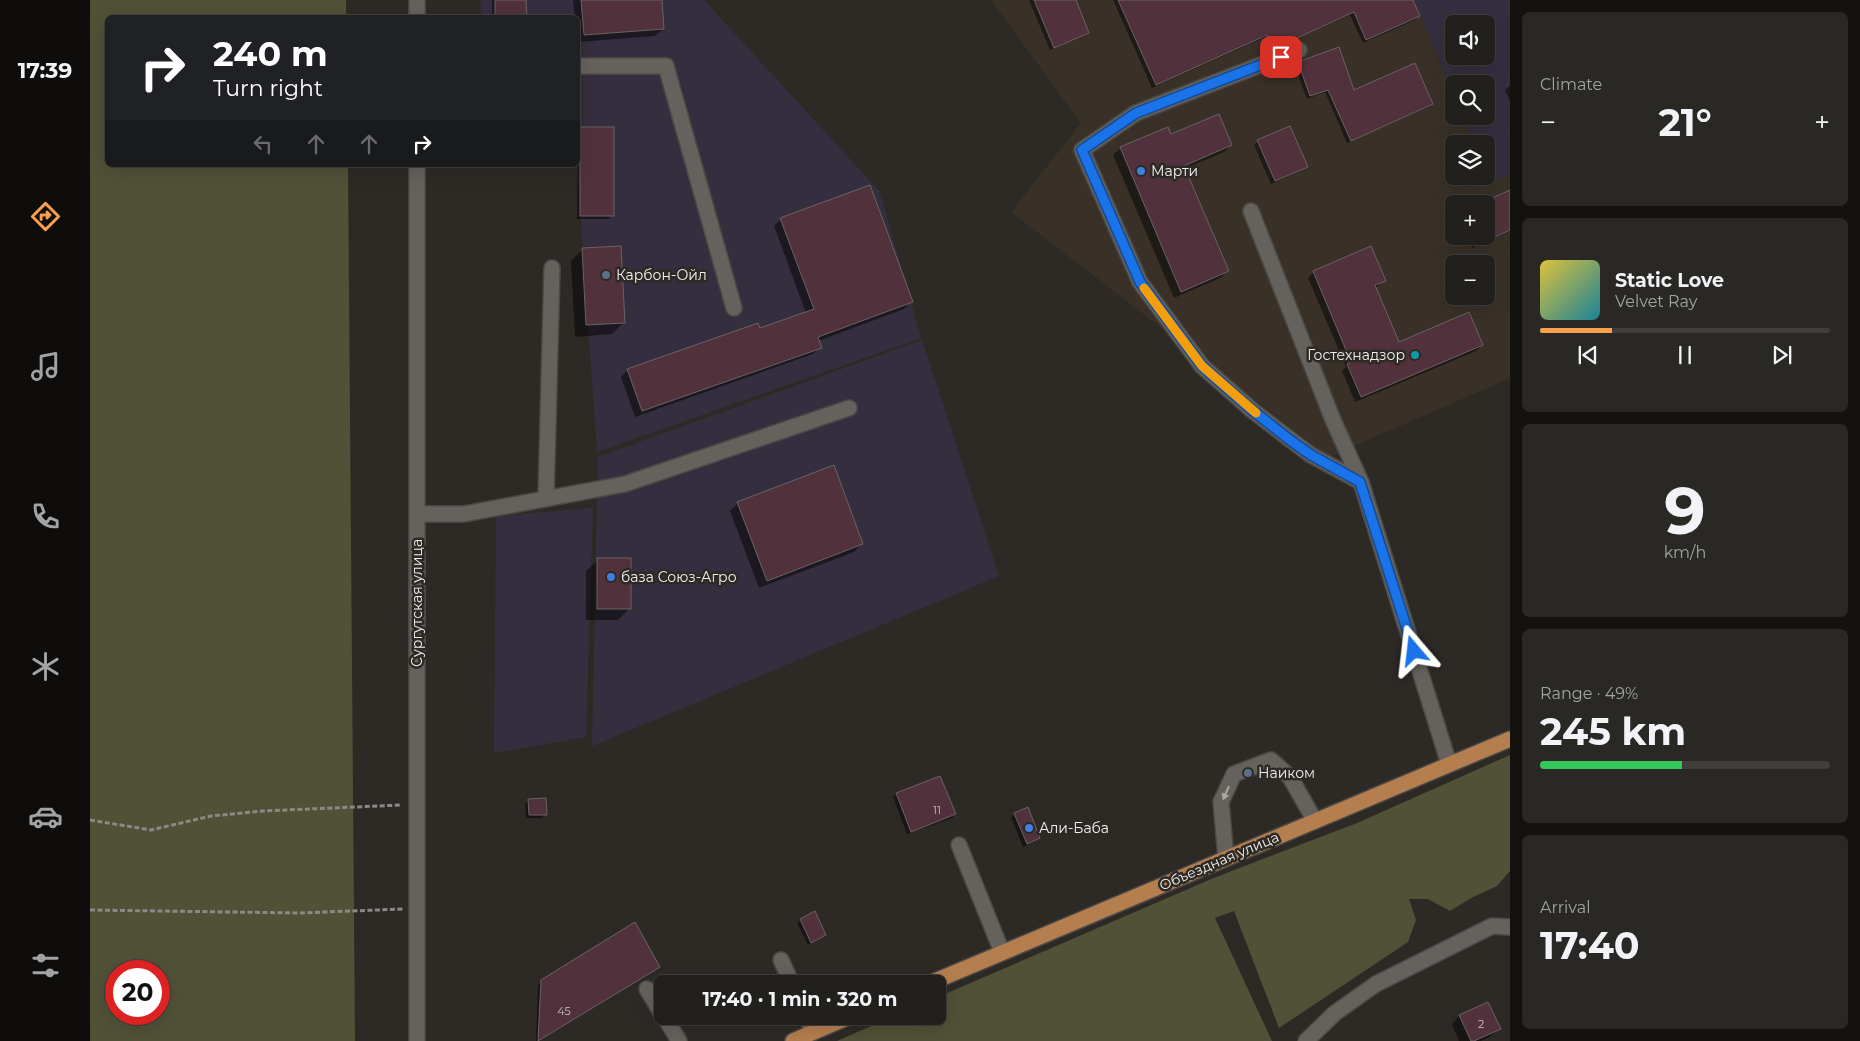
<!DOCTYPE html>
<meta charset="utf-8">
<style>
:root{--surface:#22201c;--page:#2a2825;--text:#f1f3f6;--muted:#a2a3a3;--line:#3f3e3b;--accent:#f9a04c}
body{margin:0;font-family:Montserrat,sans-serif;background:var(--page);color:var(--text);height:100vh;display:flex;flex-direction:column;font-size:19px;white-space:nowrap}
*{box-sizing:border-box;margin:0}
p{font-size:16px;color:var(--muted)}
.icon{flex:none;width:28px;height:28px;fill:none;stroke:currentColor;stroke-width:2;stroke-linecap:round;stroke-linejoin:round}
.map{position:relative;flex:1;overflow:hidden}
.details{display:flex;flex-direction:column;gap:12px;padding:12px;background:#13120f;width:350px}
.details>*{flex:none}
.guide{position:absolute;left:15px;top:15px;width:475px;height:152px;border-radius:8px;box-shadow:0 5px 20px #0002,0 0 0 1px var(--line);background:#202124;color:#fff;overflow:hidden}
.controls{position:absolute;left:1355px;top:15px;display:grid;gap:10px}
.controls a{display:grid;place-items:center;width:50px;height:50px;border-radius:8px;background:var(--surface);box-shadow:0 5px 20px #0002,0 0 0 1px var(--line);font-size:25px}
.speed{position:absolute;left:15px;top:960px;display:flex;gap:10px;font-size:25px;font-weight:700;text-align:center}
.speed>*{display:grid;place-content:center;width:65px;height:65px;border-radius:50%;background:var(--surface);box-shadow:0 5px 20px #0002,0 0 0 1px var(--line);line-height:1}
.speed .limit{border:8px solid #d22;background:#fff;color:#111}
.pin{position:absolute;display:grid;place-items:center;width:42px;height:42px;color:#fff;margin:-21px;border-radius:10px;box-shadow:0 2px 8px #0006}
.me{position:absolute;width:55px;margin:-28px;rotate:343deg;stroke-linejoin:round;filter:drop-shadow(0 0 4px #0008)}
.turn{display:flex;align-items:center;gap:18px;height:105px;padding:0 25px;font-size:22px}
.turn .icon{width:65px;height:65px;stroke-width:2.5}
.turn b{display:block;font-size:35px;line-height:42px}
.lanes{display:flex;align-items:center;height:48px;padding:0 25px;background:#0003;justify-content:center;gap:25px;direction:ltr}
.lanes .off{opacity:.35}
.big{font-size:38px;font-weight:700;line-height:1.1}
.details .tile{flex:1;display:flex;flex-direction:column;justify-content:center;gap:8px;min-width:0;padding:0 18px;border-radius:8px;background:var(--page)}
.details .dial{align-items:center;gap:0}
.dial b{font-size:65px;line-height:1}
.song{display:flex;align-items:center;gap:15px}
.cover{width:60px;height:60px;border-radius:8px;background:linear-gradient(135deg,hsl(50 70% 55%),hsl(190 70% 35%))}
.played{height:5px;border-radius:2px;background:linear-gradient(90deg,var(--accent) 25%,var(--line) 25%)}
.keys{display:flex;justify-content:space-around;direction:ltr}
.heat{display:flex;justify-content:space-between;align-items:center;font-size:28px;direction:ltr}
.charge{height:8px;border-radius:4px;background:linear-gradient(90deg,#34c759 49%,var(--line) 0)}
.trip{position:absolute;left:564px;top:975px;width:292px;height:50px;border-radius:8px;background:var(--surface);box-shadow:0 5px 20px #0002,0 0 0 1px var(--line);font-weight:700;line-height:50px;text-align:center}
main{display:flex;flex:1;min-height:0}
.dock{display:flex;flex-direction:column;width:90px;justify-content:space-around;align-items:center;background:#0e0d0b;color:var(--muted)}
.dock .icon{width:35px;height:35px}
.dock .current{color:var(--accent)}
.dock b{font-size:22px;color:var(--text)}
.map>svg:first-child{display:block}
.built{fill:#393128;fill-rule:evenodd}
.industrial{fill:#352e3f;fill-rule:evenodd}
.green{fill:#505137;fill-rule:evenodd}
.shadow{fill:#0007}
.building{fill:#51323c;stroke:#6a6365}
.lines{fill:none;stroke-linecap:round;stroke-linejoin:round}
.minor-casing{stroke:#4a4744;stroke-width:18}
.major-casing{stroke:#4a4744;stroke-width:18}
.path{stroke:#8b8985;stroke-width:3;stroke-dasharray:5 2.5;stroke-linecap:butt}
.minor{stroke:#65615c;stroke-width:15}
.major{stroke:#b47e4f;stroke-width:15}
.oneway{fill:#aca8a4}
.route-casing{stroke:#114b97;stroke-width:12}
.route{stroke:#1a73e8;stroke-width:9}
.slow{stroke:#f59e0b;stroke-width:9}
.shop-dot{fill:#3f7fe0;stroke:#2d2a26;stroke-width:2}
.service-dot{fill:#5c6f8a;stroke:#2d2a26;stroke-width:2}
.culture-dot{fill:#0f9aa8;stroke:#2d2a26;stroke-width:2}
.labels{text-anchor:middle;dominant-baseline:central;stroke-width:5;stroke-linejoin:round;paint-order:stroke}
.number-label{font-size:11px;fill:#cac0c1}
.poi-label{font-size:14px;fill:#f2f0ed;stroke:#2d2a26;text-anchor:start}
.street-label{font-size:14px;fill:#f2f0ed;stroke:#2d2a26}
</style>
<main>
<nav class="dock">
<b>17:39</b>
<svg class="icon current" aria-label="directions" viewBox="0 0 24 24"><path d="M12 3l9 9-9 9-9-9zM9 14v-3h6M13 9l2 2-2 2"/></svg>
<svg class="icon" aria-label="music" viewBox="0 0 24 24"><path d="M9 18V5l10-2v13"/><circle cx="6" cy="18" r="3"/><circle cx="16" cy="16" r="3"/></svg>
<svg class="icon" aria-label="phone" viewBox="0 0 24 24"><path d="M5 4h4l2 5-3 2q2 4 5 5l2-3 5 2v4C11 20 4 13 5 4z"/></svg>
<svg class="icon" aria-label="climate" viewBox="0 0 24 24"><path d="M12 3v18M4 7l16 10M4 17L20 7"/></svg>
<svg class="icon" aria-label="car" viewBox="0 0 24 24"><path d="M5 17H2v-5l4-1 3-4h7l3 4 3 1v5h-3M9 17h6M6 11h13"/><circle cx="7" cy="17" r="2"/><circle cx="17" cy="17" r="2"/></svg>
<svg class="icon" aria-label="filters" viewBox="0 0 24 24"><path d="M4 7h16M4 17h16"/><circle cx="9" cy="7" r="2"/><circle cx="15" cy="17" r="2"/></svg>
</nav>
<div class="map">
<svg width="1420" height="1041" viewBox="0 0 1420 1041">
<rect width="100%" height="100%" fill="#2d2a26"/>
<!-- built -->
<path class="built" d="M 901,0 L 1324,0 L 1364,95 L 1364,116 L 1373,116 L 1384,144 L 1364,144 L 1364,176 L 1396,176 L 1396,172 L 1401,182 L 1420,175 L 1420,378 L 1239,457 L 921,212 L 991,123 ZM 1364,204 L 1396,204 L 1396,236 L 1364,236 ZM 1364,264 L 1396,264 L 1396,296 L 1364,296 Z"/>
<!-- industrial -->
<g class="industrial">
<path d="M 390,0 L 614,0 L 790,192 L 831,338 L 507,452 L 487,165 L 488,18 L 392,17 Z"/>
<path d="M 1324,0 L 1420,0 L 1420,175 L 1400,182 L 1396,172 L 1396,144 L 1384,144 L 1373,116 L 1396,116 L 1396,84 L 1364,84 L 1364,95 ZM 1364,24 L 1396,24 L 1396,56 L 1364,56 Z"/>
<path d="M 832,340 L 909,576 L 502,746 L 508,457 Z"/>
<path d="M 503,508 L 496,737 L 404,753 L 406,516 Z"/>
</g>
<!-- green -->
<g class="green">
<path d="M 0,0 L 256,0 L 256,17 L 18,18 L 18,165 L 258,165 L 265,1041 L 0,1041 ZM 26,971 L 69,971 L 69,1014 L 26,1014 Z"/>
<path d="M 1420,755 L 1420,871 L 1407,886 L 1381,898 L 1360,911 L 1338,899 L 1319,899 L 1326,920 L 1318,942 L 1189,1028 L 1144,911 L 1125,918 L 1182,1041 L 747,1041 L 804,1016 L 848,1016 L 848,997 L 1126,877 L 1267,823 Z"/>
</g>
<!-- shadow -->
<g class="shadow">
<path d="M 402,0 L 435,0 L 436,18 L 402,18 Z"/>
<path d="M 483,0 L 571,0 L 573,29 L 565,36 L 488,42 L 488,18 L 485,18 Z"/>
<path d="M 939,0 L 984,0 L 998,32 L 994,36 L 960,50 Z"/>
<path d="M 1023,0 L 1322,0 L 1329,16 L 1325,20 L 1273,43 L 1260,15 L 1179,51 L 1173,38 L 1062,88 Z"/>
<path d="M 1209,63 L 1263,91 L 1342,104 L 1338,107 L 1257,143 L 1235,92 L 1217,99 L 1205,66 Z"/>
<path d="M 1420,86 L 1420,101 L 1415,90 Z"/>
<path d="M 491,128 L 523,215 L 519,219 L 487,219 L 488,131 Z"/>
<path d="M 1080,136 L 1141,145 L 1134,152 L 1094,169 L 1137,271 L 1130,278 L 1084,298 L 1023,155 L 1031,148 Z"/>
<path d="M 1168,141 L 1216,167 L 1213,170 L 1181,184 L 1164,145 Z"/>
<path d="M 1420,192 L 1420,231 L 1382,248 L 1377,236 L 1396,236 L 1396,204 L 1392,204 Z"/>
<path d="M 691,219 L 821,302 L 814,309 L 728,341 L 730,348 L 723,354 L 545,417 L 531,377 L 538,370 L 669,330 L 716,313 L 684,226 Z"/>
<path d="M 493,249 L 533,323 L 522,334 L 485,337 L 481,261 Z"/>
<path d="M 1224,272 L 1294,281 L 1285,288 L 1308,344 L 1392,345 L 1386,351 L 1265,402 L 1252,371 L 1256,367 L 1218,278 Z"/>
<path d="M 648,503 L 772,544 L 764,552 L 669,588 L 640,511 Z"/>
<path d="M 508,560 L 540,608 L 528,620 L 496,620 L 496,571 Z"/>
<path d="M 806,794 L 865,814 L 862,818 L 817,834 L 803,797 Z"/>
<path d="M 439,800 L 455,814 L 452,818 L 436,818 L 435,803 Z"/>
<path d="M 925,814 L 948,838 L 945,841 L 933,847 L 921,817 Z"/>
<path d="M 724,913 L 735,935 L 718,945 L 707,923 Z"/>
<path d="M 565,970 L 449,1041 L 446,1041 L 448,985 L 452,981 Z"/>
<path d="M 1397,1003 L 1409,1028 L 1401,1036 L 1391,1041 L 1369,1041 L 1362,1024 L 1369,1016 Z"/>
</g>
<!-- building -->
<g class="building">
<path d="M 405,0 L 436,0 L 437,18 L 405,18 Z"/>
<path d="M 491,0 L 572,0 L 574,29 L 494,35 Z"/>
<path d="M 944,0 L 986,0 L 999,33 L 964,48 Z"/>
<path d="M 1028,0 L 1323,0 L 1330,16 L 1276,40 L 1264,12 L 1183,49 L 1177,35 L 1066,85 Z"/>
<path d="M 1249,47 L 1264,90 L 1325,63 L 1343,104 L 1261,141 L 1238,90 L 1220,96 L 1208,62 Z"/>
<path d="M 1129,114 L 1142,145 L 1094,166 L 1139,271 L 1091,292 L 1030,147 L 1078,127 L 1081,134 Z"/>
<path d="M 1200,126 L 1218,167 L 1185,181 L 1167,140 Z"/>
<rect x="490" y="127" width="34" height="89"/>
<path d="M 780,185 L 823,302 L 728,337 L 732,348 L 552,411 L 537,369 L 668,323 L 670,328 L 724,309 L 690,218 Z"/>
<path d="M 1420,190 L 1420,230 L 1396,241 L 1396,201 Z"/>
<path d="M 531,246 L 535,323 L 496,325 L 492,248 Z"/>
<path d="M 1281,246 L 1296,281 L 1285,285 L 1309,342 L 1379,312 L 1393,345 L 1271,397 L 1257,364 L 1261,362 L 1223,271 Z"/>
<path d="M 744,465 L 773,544 L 677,581 L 647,502 Z"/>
<rect x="507" y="558" width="34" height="51"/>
<path d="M 850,776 L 866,814 L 821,832 L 806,793 Z"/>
<path d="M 456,798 L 457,815 L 439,815 L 438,799 Z"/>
<path d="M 938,807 L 950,838 L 937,844 L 924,813 Z"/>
<path d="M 725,911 L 736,935 L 721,943 L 710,919 Z"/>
<path d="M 545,922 L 570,967 L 448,1041 L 451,980 Z"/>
<path d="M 1398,1002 L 1411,1029 L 1384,1041 L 1381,1041 L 1369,1015 Z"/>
</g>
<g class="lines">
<defs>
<g id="minor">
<path d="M 327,0 L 327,18"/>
<path d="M 1209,50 L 1046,113 L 992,150 L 1050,282 L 1112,366 L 1162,410 L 1201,440 L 1221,455 L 1271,482"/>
<path d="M 488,66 L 576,66 L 644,308"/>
<path d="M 327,165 L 327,1041"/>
<path d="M 1161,211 L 1243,420 L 1271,482 L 1359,764"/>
<path d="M 456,498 L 462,268"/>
<path d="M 327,514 L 374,514 L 535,484 L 759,408"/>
<path d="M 869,845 L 912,952"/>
<path d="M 1136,858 L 1131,802 L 1144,774 L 1181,760 L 1200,777 L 1225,821"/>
<path d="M 691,960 L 702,984"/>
<path d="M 557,989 L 572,1014"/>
<path d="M 574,1016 L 589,1041"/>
<path d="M 716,1016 L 723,1032"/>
<path d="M 1216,1041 L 1245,1013 L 1286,984 L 1402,926 L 1420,927"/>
</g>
<g id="major">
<path d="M 838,984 L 1420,739"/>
<path d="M 703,1041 L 761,1016"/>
</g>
</defs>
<!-- minor casing -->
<use href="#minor" class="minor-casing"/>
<!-- major casing -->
<use href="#major" class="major-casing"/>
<!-- path -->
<g class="path">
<path d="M 0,820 L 61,830 L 121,816 L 173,811 L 311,805"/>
<path d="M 0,910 L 209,913 L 313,909"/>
</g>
<!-- minor -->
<use href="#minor" class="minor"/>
<!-- major -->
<use href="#major" class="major"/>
</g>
<!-- one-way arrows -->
<defs><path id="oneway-solid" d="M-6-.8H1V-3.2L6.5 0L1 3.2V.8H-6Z" transform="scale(1.25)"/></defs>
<use class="oneway" href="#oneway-solid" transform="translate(1136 793) rotate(114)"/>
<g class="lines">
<defs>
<path id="route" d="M 1191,57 L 1046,113 L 992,150 L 1050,282 L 1112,366 L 1162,410 L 1200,440 L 1221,455 L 1270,482 L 1324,651"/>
</defs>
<!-- route casing -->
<use href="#route" class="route-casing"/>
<!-- route -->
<use href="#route" class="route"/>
<!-- slow -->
<path class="slow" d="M 1054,288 L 1112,366 L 1166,413"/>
</g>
<!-- markers -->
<g class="shop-dot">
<circle cx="1051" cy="171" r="5"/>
<circle cx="521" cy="577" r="5"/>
<circle cx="939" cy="828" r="5"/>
</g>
<g class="service-dot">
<circle cx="516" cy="275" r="5"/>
<circle cx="1158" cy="773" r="5"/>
</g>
<circle class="culture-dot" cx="1325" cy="355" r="5"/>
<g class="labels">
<!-- number labels -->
<g class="number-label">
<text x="847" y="810">11</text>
<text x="474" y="1011">45</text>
<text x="1391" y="1024">2</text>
</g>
<!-- poi labels -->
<g class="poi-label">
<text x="1061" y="171">Марти</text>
<text x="526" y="275">Карбон-Ойл</text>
<text x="1315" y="355" text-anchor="end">Гостехнадзор</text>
<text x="531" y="577">база Союз-Агро</text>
<text x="1168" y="773">Наиком</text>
<text x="949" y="828">Али-Баба</text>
</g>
<!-- street labels -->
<g class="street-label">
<text transform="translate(327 603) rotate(-90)">Сургутская улица</text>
<text transform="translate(1129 861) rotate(-23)">Объездная улица</text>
</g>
</g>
</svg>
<div class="controls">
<a><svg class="icon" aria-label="sound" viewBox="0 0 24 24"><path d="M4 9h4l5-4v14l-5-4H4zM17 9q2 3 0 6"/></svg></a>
<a><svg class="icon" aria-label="search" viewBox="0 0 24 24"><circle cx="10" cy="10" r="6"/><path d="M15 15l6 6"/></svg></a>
<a><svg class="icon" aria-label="layers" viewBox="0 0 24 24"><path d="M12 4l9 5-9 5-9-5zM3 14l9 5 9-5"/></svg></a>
<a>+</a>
<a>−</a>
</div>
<div class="speed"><div class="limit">20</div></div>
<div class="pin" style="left:1191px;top:57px;background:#d93025"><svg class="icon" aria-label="arrive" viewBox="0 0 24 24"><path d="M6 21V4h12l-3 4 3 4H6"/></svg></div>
<svg class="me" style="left:1324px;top:651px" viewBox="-20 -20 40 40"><path d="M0-17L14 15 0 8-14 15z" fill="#1a73e8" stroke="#fff" stroke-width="4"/></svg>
<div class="trip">17:40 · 1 min · 320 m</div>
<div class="guide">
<div class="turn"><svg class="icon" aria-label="right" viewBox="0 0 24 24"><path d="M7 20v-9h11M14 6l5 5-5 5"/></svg><div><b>240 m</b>Turn right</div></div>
<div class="lanes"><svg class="icon off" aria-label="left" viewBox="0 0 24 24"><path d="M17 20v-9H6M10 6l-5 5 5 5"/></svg><svg class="icon off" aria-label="ahead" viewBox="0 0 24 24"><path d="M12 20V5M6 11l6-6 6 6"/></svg><svg class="icon off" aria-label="ahead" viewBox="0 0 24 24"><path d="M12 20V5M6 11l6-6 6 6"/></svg><svg class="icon" aria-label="right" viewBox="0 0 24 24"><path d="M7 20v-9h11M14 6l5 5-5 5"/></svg></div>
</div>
</div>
<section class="details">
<div class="tile"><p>Climate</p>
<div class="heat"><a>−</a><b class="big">21°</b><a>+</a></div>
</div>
<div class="tile">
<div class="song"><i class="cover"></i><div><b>Static Love</b><p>Velvet Ray</p></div></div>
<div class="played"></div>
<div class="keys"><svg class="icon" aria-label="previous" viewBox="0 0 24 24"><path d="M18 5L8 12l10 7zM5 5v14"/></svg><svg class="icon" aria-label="pause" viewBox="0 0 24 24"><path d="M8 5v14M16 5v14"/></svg><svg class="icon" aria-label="next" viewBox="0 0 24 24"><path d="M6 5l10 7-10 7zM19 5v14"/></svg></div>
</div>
<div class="tile dial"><b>9</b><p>km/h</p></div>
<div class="tile"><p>Range · 49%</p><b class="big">245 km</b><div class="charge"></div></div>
<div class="tile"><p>Arrival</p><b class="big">17:40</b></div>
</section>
</main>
